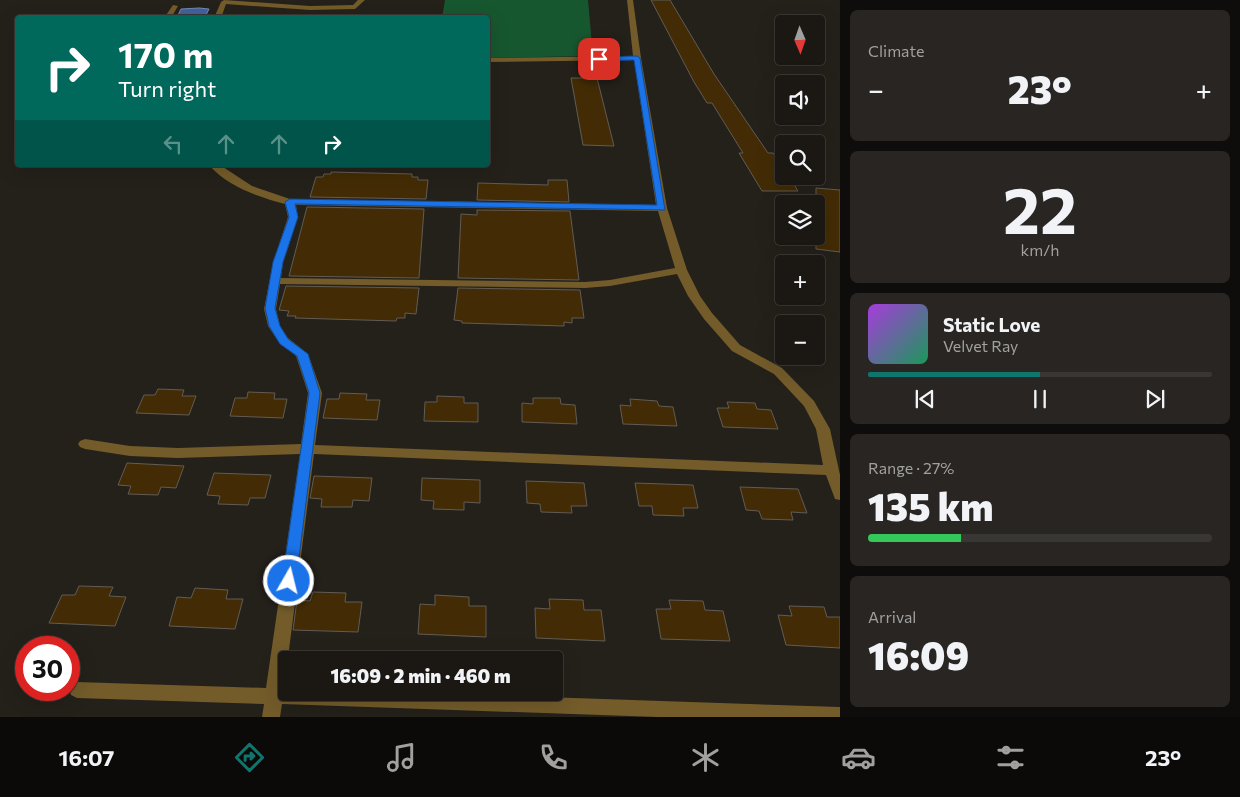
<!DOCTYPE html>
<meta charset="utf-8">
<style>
:root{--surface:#1b1814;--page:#282522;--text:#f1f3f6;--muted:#a0a0a0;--line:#393734;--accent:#0f766e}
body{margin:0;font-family:Commissioner,sans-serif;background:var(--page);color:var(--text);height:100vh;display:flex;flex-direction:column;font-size:19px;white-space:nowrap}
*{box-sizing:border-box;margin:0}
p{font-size:16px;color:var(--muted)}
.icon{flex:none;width:28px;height:28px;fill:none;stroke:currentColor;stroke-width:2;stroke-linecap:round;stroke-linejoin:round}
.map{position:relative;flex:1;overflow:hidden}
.panel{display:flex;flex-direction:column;gap:10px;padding:10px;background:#0f0d0b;width:400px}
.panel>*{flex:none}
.guide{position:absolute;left:15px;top:15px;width:475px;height:152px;border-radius:5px;box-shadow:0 5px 20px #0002,0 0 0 1px var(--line);background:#00695c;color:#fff;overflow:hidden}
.needle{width:32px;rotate:178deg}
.controls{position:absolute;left:775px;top:15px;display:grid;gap:10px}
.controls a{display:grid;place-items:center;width:50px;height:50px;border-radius:5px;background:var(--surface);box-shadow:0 5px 20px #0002,0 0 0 1px var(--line);font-size:25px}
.speed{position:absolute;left:15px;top:636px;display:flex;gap:10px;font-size:25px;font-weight:700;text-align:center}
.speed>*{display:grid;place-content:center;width:65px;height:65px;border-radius:50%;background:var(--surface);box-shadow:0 5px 20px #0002,0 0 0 1px var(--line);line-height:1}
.speed .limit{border:8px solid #d22;background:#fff;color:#111}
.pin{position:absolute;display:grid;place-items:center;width:42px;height:42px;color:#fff;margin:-21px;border-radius:10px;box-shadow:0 2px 8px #0006}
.me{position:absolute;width:55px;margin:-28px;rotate:8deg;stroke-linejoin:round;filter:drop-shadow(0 0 4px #0008)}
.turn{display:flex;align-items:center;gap:18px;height:105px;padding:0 20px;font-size:22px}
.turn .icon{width:65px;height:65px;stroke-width:2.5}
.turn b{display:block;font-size:35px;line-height:42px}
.lanes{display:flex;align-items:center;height:48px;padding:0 20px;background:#0003;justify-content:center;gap:25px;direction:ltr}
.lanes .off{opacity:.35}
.big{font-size:38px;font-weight:800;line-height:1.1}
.panel .tile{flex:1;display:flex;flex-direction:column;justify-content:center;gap:8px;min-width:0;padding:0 18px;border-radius:8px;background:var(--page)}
.panel .dial{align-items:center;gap:0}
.dial b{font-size:65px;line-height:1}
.song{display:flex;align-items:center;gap:15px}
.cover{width:60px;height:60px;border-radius:8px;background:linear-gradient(135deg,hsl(280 70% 55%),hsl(150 70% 35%))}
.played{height:5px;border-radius:2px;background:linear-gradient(90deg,var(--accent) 50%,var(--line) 50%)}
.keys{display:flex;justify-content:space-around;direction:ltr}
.heat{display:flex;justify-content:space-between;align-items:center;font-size:28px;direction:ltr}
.charge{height:8px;border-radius:4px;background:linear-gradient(90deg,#34c759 27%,var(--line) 0)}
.trip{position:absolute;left:278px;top:651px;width:285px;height:50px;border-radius:5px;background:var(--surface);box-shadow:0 5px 20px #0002,0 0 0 1px var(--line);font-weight:800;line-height:50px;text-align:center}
.tab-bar{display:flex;height:80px;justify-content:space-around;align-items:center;background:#0b0a08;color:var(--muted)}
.tab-bar .icon{width:35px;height:35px}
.tab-bar .on{color:var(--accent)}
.tab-bar b{font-size:22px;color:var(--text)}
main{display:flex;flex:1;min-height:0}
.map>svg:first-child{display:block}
.green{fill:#17572f}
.water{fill:#42619d;stroke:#7489b1}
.building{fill:#432c05;stroke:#615c55}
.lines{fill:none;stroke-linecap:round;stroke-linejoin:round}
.minor{fill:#735b2a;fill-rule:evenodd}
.route{fill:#1a73e8;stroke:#114b97}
</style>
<main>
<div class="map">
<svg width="840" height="717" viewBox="0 0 840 717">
<rect width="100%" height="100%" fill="#24201a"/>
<!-- green -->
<path class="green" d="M 445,0 L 588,0 L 593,56 L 488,58 L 488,18 L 442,18 Z"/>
<!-- water -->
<path class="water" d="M 199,8 L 209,9 L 205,17 L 177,17 L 181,9 Z"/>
<!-- building -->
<g class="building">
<path d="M 651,0 L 670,0 L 714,74 L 768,153 L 773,153 L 784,169 L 784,176 L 789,176 L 798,191 L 762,191 L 739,153 L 743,153 L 712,103 L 707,103 L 694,82 Z"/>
<path d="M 571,78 L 597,78 L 614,146 L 583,145 Z"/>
<path d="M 331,172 L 412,174 L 412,177 L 418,177 L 418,180 L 428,180 L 426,199 L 310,197 L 316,177 L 323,177 L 324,174 L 331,174 Z"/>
<path d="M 548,180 L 567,180 L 569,202 L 477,200 L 478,183 L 548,185 Z"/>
<path d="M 816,188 L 840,190 L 840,252 L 816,249 Z"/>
<path d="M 307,207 L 424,209 L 419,278 L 289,276 Z"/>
<path d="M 477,210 L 570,211 L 579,280 L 458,278 L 461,214 L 477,215 Z"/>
<path d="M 286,286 L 419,288 L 416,314 L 405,313 L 405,318 L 397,318 L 396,321 L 295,318 L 296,316 L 287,316 L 289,311 L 279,310 Z"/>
<path d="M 458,288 L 580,290 L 584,318 L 572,318 L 572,323 L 564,322 L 564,326 L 462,323 L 462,321 L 454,320 Z"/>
<path d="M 158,389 L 184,390 L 182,396 L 196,396 L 189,415 L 136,413 L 144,395 L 155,395 Z"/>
<path d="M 248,392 L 275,393 L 274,399 L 287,399 L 283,418 L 230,416 L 235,398 L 247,398 Z"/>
<path d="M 340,393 L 367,394 L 366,400 L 380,400 L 377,420 L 323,418 L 327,399 L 339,399 Z"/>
<path d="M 437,396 L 464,397 L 464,403 L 478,403 L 478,422 L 424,421 L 425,402 L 437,402 Z"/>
<path d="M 533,398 L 560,398 L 561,404 L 575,405 L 577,424 L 522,422 L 522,403 L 533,404 Z"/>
<path d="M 630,399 L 657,401 L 659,406 L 673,407 L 677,426 L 623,424 L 620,405 L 631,406 Z"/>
<path d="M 727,402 L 755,403 L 757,409 L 771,410 L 778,429 L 723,427 L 717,408 L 729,408 Z"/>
<path d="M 127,463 L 184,466 L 176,488 L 161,487 L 158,495 L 128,494 L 131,486 L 118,485 Z"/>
<path d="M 214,473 L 271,475 L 265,498 L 250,498 L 248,505 L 218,504 L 220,496 L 207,495 Z"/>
<path d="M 314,476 L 372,478 L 369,501 L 353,500 L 352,507 L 321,507 L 322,499 L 310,498 Z"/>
<path d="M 422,478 L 480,480 L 480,503 L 464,502 L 464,510 L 433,509 L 434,501 L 421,500 Z"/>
<path d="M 526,481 L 584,483 L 587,506 L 571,506 L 572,513 L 541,512 L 540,504 L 527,503 Z"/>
<path d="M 635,483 L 693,485 L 698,508 L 683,508 L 684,516 L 653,515 L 652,506 L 639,506 Z"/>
<path d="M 740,487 L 798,489 L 807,513 L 791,512 L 793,520 L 762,519 L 759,511 L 746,510 Z"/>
<path d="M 79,586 L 113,587 L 109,596 L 126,597 L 115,626 L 49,623 L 62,595 L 75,595 Z"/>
<path d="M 195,588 L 228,590 L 226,599 L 243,599 L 235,629 L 169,626 L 177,597 L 191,598 Z"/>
<path d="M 313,592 L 346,593 L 345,602 L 362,602 L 358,632 L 293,630 L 297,600 L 310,601 Z"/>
<path d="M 435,595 L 469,597 L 469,606 L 486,606 L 486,637 L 418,634 L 420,604 L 435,605 Z"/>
<path d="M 549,599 L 583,600 L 584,610 L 601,610 L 605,641 L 536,638 L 535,608 L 550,609 Z"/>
<path d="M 669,600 L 703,601 L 705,610 L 723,611 L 730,641 L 661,639 L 656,609 L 671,609 Z"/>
<path d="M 789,606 L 824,607 L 827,617 L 840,617 L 840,648 L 786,645 L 778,615 L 792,616 Z"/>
</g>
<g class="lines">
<!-- minor -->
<g class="minor">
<path d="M 224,0 L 310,6 L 353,5 L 358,0 L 365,0 L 355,9 L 310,10 L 226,4 L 221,18 L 214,18 L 221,2 Z"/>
<path d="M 627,0 L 633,0 L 641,58 L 667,208 L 687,270 L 700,296 L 712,313 L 740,345 L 782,368 L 814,401 L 830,429 L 840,475 L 840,500 L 835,499 L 826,475 L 314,454 L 284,689 L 286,689 L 286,692 L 393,692 L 840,707 L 840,717 L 658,717 L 282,704 L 280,717 L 262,717 L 264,704 L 77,698 L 71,695 L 69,689 L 71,685 L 77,682 L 266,688 L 300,454 L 178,458 L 130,456 L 85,449 L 80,447 L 78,444 L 80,441 L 85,439 L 130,446 L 178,448 L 301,444 L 308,393 L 296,356 L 278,341 L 268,326 L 264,309 L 273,263 L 288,217 L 285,204 C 259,197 228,187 209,165 L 220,165 L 252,186 L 290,199 L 656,205 L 634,60 L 488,62 L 488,58 L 633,56 ZM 296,205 L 658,211 L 675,268 L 610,280 L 585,282 L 281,278 L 283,263 L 298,217 ZM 677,274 L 688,296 L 704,319 L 732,351 L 774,374 L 804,406 L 816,429 L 823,465 L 315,445 L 322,393 L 308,354 L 288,338 L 280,326 L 276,309 L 280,284 L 585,288 L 610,286 Z"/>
<path d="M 173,5 L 178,6 L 171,18 L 164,18 Z"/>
</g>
</g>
<!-- route -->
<path class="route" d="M 637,56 L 640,58 L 665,210 L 295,204 L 298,217 L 283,262 L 275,308 L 280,326 L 288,339 L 308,354 L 320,393 L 296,581 L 294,585 L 284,585 L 282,581 L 309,393 L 297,356 L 280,344 L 269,326 L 265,308 L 273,262 L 289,217 L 285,202 L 290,199 L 657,205 L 634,60 L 599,61 L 596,59 L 599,57 Z"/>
</svg>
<div class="controls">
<a><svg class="needle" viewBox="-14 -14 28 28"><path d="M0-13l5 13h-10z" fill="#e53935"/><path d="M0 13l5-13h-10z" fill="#a0a0a0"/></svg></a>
<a><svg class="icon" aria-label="sound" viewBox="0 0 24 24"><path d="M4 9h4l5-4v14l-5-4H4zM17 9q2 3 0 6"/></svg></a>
<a><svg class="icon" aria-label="search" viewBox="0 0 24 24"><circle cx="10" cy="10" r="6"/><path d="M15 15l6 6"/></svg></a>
<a><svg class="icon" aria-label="layers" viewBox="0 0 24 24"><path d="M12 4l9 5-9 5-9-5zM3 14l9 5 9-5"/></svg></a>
<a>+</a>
<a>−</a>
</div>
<div class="speed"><div class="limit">30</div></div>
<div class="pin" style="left:599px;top:59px;background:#d93025"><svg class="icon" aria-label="arrive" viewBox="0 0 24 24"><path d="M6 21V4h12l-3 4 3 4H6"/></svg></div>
<svg class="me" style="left:289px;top:581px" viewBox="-20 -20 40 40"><circle r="17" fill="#1a73e8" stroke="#fff" stroke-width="3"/><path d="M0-11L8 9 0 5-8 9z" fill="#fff"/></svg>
<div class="trip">16:09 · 2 min · 460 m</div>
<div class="guide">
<div class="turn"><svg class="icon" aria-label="right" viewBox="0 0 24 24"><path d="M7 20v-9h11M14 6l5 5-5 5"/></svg><div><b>170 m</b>Turn right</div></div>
<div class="lanes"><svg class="icon off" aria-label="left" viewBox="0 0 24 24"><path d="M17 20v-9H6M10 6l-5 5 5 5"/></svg><svg class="icon off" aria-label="ahead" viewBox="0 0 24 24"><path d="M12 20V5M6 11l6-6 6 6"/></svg><svg class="icon off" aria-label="ahead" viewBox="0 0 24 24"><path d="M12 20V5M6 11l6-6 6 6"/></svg><svg class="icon" aria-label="right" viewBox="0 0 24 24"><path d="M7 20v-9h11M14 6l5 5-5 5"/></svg></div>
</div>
</div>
<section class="panel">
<div class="tile"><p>Climate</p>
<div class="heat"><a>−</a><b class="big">23°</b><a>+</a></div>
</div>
<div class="tile dial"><b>22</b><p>km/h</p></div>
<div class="tile">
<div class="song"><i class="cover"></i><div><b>Static Love</b><p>Velvet Ray</p></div></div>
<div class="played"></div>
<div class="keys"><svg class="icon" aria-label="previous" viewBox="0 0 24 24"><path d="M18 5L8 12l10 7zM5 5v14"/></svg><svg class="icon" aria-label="pause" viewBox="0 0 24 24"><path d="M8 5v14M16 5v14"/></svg><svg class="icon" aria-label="next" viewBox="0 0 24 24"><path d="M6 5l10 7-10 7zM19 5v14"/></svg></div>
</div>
<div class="tile"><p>Range · 27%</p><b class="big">135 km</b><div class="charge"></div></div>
<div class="tile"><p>Arrival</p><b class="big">16:09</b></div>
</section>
</main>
<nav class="tab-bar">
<b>16:07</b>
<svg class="icon on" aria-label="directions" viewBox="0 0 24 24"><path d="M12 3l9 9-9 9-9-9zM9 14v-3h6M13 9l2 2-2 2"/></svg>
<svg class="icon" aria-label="music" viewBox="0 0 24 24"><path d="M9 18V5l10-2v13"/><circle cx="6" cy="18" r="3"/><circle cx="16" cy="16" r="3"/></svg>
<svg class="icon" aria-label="phone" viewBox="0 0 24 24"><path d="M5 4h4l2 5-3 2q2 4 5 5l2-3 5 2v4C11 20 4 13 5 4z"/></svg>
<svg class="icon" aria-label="climate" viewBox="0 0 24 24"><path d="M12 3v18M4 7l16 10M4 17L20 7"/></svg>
<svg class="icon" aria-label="car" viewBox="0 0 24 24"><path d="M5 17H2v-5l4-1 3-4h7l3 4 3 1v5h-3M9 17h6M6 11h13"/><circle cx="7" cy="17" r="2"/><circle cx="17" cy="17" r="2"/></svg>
<svg class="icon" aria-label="filters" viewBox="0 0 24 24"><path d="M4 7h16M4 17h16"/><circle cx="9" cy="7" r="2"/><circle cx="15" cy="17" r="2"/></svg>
<b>23°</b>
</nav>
